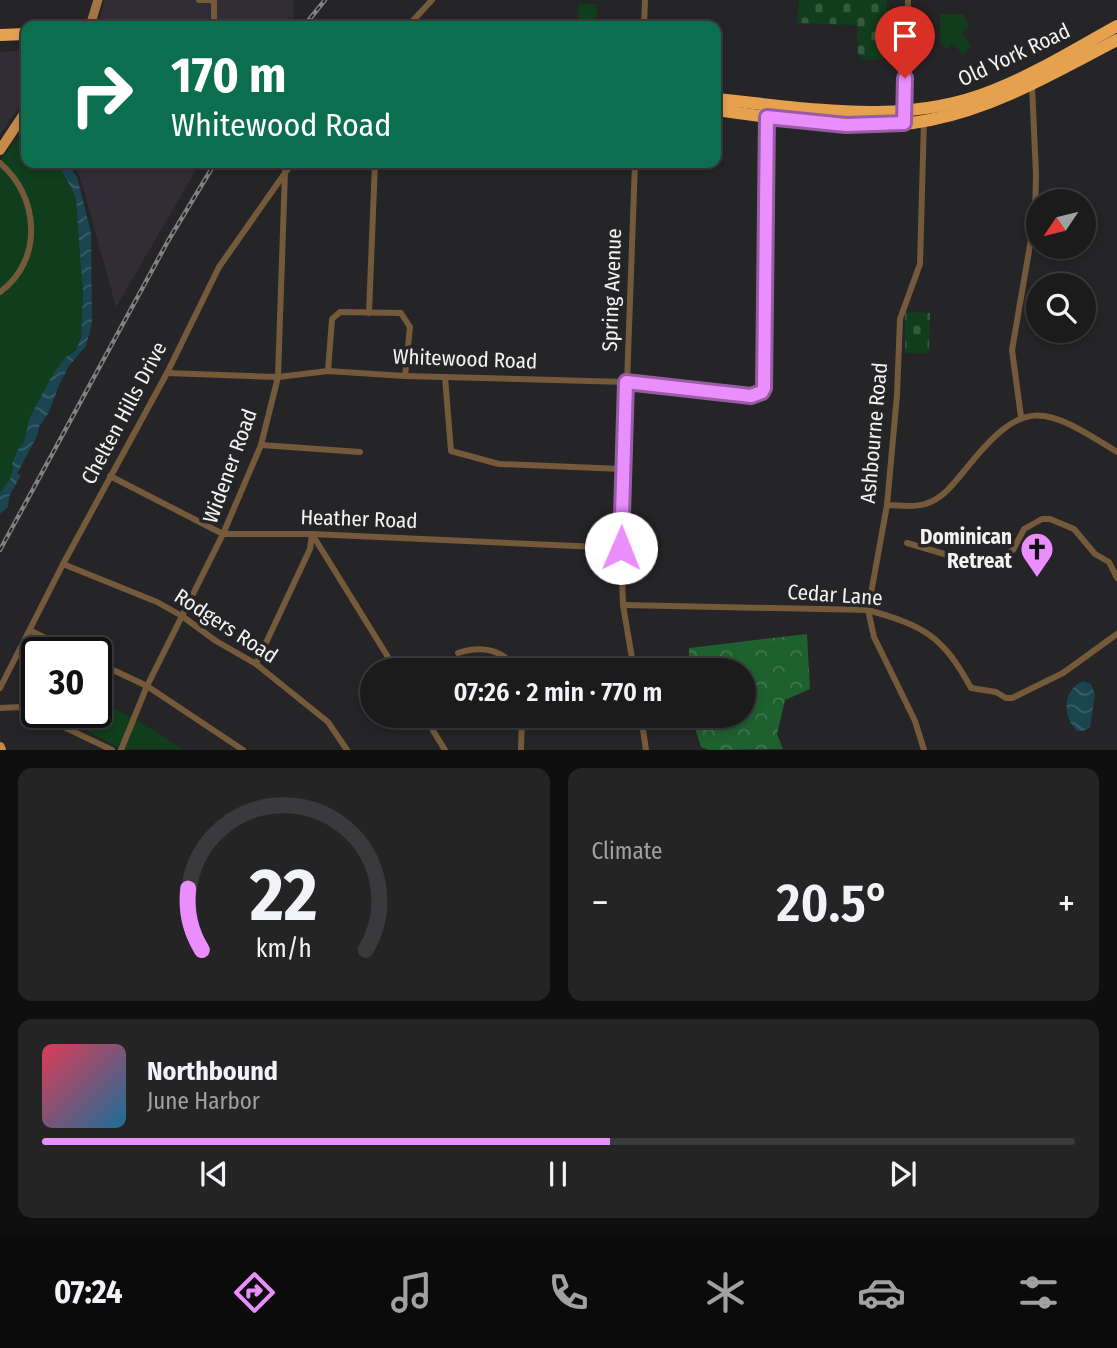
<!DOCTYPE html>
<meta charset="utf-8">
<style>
:root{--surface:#1c1b1c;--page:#252425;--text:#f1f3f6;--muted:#a0a1a3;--line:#3a393b;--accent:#ea8dfd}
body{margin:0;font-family:"Fira Sans Condensed",sans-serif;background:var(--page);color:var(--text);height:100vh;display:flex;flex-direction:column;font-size:26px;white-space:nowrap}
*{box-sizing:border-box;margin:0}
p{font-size:23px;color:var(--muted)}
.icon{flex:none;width:38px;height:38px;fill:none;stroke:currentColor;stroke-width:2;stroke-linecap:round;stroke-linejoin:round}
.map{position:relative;height:750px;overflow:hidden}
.panel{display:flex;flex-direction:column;gap:18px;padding:18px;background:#0f0f0f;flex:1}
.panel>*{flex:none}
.hud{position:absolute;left:21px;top:21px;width:700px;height:147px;border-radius:14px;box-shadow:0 4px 10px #0003,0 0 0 2px var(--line);background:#0b6e4f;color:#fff;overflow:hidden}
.needle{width:46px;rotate:235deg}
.buttons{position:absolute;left:1026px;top:189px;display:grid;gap:14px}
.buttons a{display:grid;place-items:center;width:70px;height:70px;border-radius:50%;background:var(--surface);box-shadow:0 4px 10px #0003,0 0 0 2px var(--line);font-size:35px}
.speed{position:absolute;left:21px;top:637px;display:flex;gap:14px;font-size:35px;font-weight:700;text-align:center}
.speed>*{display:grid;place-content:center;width:91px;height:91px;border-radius:50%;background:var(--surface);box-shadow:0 4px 10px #0003,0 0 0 2px var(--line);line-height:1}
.speed .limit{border:4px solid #111;border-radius:10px;background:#fff;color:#111}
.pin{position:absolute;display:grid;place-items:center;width:60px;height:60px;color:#fff;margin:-72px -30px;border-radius:50% 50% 50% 0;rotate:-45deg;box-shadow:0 0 7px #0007}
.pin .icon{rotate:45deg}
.me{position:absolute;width:77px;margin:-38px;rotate:1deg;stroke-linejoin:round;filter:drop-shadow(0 0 5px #0008)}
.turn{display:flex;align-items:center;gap:24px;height:147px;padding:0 35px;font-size:32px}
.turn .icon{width:91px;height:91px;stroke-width:2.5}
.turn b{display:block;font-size:49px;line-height:60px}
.big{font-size:52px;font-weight:600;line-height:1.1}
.panel .card{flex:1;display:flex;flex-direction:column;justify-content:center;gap:10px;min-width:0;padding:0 24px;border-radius:14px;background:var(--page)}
.panel .dial{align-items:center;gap:0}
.dial svg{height:182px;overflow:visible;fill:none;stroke:var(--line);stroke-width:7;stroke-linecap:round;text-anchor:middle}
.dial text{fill:var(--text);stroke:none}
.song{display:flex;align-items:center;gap:21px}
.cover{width:84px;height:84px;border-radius:10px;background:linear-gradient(135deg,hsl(350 70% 55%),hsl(200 70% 35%))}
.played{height:7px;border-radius:4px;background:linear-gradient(90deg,var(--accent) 55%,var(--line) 55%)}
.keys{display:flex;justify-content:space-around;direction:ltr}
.heat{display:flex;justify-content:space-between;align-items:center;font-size:38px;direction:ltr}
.panel .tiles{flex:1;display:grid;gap:18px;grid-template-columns:1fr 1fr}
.card:last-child{grid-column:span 2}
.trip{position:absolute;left:360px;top:658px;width:396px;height:70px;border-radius:35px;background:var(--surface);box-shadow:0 4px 10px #0003,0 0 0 2px var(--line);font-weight:600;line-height:70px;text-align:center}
.menu{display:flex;height:112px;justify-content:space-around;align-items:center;background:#0b0b0b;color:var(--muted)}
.menu .icon{width:49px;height:49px}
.menu .current{color:var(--accent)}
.menu b{font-size:32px;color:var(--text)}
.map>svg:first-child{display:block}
.built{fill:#322d34}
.forest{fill:url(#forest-crowns)}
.cemetery{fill:url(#cemetery-stones)}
.park{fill:#103d1c}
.water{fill:url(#water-waves)}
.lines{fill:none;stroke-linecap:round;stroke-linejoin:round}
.street{stroke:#75593b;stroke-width:6}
.secondary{stroke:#a27644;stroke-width:9}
.primary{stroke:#c58c49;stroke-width:10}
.highway{stroke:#e5a14e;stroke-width:12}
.rail-casing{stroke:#838283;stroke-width:4.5}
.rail{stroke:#252426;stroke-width:2;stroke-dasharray:5;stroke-linecap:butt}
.route-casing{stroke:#985ca4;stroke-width:18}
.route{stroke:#ea8dfd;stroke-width:12}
.labels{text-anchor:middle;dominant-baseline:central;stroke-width:7;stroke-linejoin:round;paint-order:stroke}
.street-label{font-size:21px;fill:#f4f3f4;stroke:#252426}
.poi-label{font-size:21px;font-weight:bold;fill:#f4f3f4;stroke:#252426;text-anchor:end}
</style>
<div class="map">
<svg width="1117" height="750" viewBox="0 0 1117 750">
<defs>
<pattern id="forest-crowns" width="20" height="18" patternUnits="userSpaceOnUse" patternTransform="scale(1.75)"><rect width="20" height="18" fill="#1f602f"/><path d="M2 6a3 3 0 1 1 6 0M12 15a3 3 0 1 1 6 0" fill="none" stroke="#40774e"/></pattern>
<pattern id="cemetery-stones" width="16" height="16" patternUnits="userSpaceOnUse" patternTransform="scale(1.75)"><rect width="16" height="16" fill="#103d1c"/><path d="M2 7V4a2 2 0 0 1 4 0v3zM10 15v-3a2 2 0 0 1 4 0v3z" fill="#335a3e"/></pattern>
<pattern id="water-waves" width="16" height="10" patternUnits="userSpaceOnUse" patternTransform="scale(1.75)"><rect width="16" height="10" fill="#194450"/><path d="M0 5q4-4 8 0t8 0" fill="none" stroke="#3b5f6a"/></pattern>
</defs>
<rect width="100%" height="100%" fill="#252426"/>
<!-- built -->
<g class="built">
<path d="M 105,0 L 294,0 L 293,26 L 97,26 Z"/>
<path d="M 26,50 L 26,113 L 20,107 L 0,134 L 0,52 Z"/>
<path d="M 74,163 L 200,163 L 116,307 L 82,183 Z"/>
</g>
<!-- forest -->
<path class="forest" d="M 807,634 L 810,689 L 785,700 L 777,734 L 783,749 L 709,750 L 701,747 L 691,716 L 744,716 L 744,670 L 689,670 L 689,648 Z"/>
<!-- cemetery -->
<g class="cemetery">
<path d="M 799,0 L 887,0 L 886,49 L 882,59 L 865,60 L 858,54 L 857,25 L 797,23 Z"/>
<path d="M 905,312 L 930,313 L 929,353 L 905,353 Z"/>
</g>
<!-- park -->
<g class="park">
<path d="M 579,4 L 597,4 L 596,26 L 578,26 Z"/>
<path d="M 940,14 L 963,14 L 969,26 L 962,33 L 971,46 L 963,54 L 952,43 L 946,49 L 940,41 Z"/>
<path d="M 20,134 L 26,142 L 26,163 L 57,163 L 73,191 L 80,233 L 83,292 L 81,336 L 76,350 L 70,353 L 0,502 L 0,161 Z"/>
<path d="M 96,699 L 138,721 L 183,749 L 120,749 L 77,725 L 81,712 L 96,712 Z"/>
</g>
<!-- water -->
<g class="water">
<path d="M 57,163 L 67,163 L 77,177 L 91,233 L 92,323 L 86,346 L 69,366 L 59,385 L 49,412 L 39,427 L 37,436 L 17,474 L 21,475 L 9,497 L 8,507 L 0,514 L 0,493 L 10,479 L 13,469 L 12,464 L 17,451 L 24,443 L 29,419 L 53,374 L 65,358 L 76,350 L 81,337 L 83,292 L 76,202 L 73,191 Z"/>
<path d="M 1083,681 L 1091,684 L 1095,694 L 1090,727 L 1083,731 L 1077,731 C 1062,716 1062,690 1083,681 Z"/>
</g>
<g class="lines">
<!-- street -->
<g class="street">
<path d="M 199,0 L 214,0"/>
<path d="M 214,26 L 214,0"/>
<path d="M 408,26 L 432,0"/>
<path d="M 644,26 L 645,0"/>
<path d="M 903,110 L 908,0"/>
<path d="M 0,163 C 39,196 44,260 0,292"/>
<path d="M 369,313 L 375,163"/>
<path d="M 328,371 L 332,319 L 340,312 L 401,313 L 410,327 L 405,376"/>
<path d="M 167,373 L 278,377 L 328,371 L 405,376 L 626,382 L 757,395 L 762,392 L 765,383 L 767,117"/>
<path d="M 445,377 L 451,451 L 499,464 L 622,469"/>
<path d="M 1021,417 L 1012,350 L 1035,216 L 1036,174 L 1032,86"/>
<path d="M 261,445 L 360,452"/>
<path d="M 110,476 L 223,534 L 312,534 L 621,548"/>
<path d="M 887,505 C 899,505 913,508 925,504 C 943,499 953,484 965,470 C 1024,396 1042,405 1117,452"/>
<path d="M 312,534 L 396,670"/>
<path d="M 907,543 L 992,568 L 998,559 L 1013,550 L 1024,529 L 1042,519 L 1050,519 L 1074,529 L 1095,554 L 1109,562 L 1117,578"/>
<path d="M 63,564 L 157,602 L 182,616 L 216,641 L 256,664 L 328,722 L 347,750"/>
<path d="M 623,605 L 868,610 C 924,626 942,635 971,688 L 996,692 L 1006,698 L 1012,698 L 1063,673 L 1117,634"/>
<path d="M 31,631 L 77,653"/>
<path d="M 458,653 C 481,645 503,649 517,670"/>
<path d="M 96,662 L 147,686 L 243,750"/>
<path d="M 256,664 L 310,549 L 312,534"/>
<path d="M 634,670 L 623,605 L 621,548 L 635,163"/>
<path d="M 0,688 L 63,564 L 167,373 L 219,267 L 292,163"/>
<path d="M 0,708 L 22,707 L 112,750"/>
<path d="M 424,716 L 445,750"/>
<path d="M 641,716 L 646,750"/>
<path d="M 121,750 L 147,686 L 223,534 L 261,445 L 278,377 L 285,172"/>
<path d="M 521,750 L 522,716"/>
<path d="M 924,750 L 915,721 L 874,637 L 868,610 L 887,505 L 897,395 L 900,319 L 920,264 L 924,119"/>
</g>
<!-- secondary -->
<path class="secondary" d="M 90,26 L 98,0"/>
<!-- primary -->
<g class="primary">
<path d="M 0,150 L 26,111"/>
<path d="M 0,747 L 1,750"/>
</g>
<!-- highway -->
<g class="highway">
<path d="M 0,35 L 26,34"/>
<path d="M 716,99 C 809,108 904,127 994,90 C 1037,73 1077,48 1117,26"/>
<path d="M 716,110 C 785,119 861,134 930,120 C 997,107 1057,71 1117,40"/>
</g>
<defs>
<g id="rail">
<path d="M 304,26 L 325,0"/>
<path d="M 0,550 L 168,241 L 215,163"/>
</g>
</defs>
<!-- rail casing -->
<use href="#rail" class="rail-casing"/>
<!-- rail -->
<use href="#rail" class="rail"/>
</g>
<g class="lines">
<defs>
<path id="route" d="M 621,548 L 626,382 L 751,396 L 762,392 L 764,388 L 767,117 L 846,125 L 904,123 L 905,78"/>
</defs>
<!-- route casing -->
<use href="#route" class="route-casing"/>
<!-- route -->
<use href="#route" class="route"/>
</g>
<!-- icons -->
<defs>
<symbol id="church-pin" viewBox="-11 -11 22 30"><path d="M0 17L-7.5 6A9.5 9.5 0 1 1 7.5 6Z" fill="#ea8dfd" stroke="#252426"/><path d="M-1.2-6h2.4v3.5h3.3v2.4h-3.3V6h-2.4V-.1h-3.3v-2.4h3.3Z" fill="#111"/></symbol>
</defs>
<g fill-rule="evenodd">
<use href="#church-pin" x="1018" y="530" width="38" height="52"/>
</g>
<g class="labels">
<!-- street labels -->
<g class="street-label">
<text transform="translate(1014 55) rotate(-25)">Old York Road</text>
<text transform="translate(612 290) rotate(-88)">Spring Avenue</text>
<text transform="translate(465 359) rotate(2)">Whitewood Road</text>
<text transform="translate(124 413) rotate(-62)">Chelten Hills Drive</text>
<text transform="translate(874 433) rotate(-85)">Ashbourne Road</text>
<text transform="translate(230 466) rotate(-70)">Widener Road</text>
<text transform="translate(359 519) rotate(2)">Heather Road</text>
<text transform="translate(835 595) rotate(4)">Cedar Lane</text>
<text transform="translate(226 626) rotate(33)">Rodgers Road</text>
</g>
<!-- poi labels -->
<g class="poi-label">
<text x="1012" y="537">Dominican<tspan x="1012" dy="24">Retreat</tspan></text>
</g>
</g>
</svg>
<div class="buttons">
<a><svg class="needle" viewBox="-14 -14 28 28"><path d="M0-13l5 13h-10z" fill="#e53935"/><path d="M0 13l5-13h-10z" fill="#a0a1a3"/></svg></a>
<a><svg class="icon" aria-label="search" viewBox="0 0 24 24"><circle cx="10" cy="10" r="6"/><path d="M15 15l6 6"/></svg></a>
</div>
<div class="speed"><div class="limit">30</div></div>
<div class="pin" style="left:905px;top:78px;background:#d93025"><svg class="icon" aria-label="arrive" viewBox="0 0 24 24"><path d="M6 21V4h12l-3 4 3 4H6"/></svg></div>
<svg class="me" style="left:621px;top:548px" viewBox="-20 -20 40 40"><circle r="19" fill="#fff"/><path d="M0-13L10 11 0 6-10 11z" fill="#ea8dfd"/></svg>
<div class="trip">07:26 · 2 min · 770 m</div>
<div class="hud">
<div class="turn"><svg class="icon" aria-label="right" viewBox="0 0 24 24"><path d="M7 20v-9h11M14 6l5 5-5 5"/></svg><div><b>170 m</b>Whitewood Road</div></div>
</div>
</div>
<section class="panel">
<div class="tiles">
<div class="card dial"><svg viewBox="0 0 100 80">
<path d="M14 69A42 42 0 1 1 86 69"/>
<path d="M14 69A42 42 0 0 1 8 42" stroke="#ea8dfd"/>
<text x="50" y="56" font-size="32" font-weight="700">22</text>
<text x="50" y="72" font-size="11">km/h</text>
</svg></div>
<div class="card"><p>Climate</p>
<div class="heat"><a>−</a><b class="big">20.5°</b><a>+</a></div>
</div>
<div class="card">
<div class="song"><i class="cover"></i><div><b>Northbound</b><p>June Harbor</p></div></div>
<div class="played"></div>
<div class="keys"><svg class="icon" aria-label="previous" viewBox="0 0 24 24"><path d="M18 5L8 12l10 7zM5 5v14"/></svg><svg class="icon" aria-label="pause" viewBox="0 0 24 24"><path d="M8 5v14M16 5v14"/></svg><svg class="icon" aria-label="next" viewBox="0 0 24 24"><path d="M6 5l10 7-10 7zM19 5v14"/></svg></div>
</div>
</div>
</section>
<nav class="menu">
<b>07:24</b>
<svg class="icon current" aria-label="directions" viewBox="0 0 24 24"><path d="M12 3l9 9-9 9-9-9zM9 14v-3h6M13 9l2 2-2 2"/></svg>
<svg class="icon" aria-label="music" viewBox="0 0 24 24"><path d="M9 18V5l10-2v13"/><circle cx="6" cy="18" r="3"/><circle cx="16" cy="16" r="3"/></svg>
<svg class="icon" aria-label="phone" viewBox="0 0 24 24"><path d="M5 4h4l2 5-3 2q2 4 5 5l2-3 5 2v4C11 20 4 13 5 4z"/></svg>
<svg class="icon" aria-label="climate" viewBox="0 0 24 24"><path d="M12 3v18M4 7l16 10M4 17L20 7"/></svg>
<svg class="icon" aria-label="car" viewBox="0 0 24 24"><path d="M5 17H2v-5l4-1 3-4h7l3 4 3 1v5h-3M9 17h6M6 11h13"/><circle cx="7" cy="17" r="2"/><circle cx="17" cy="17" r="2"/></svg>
<svg class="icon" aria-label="filters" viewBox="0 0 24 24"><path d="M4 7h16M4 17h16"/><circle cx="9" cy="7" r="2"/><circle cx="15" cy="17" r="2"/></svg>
</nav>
